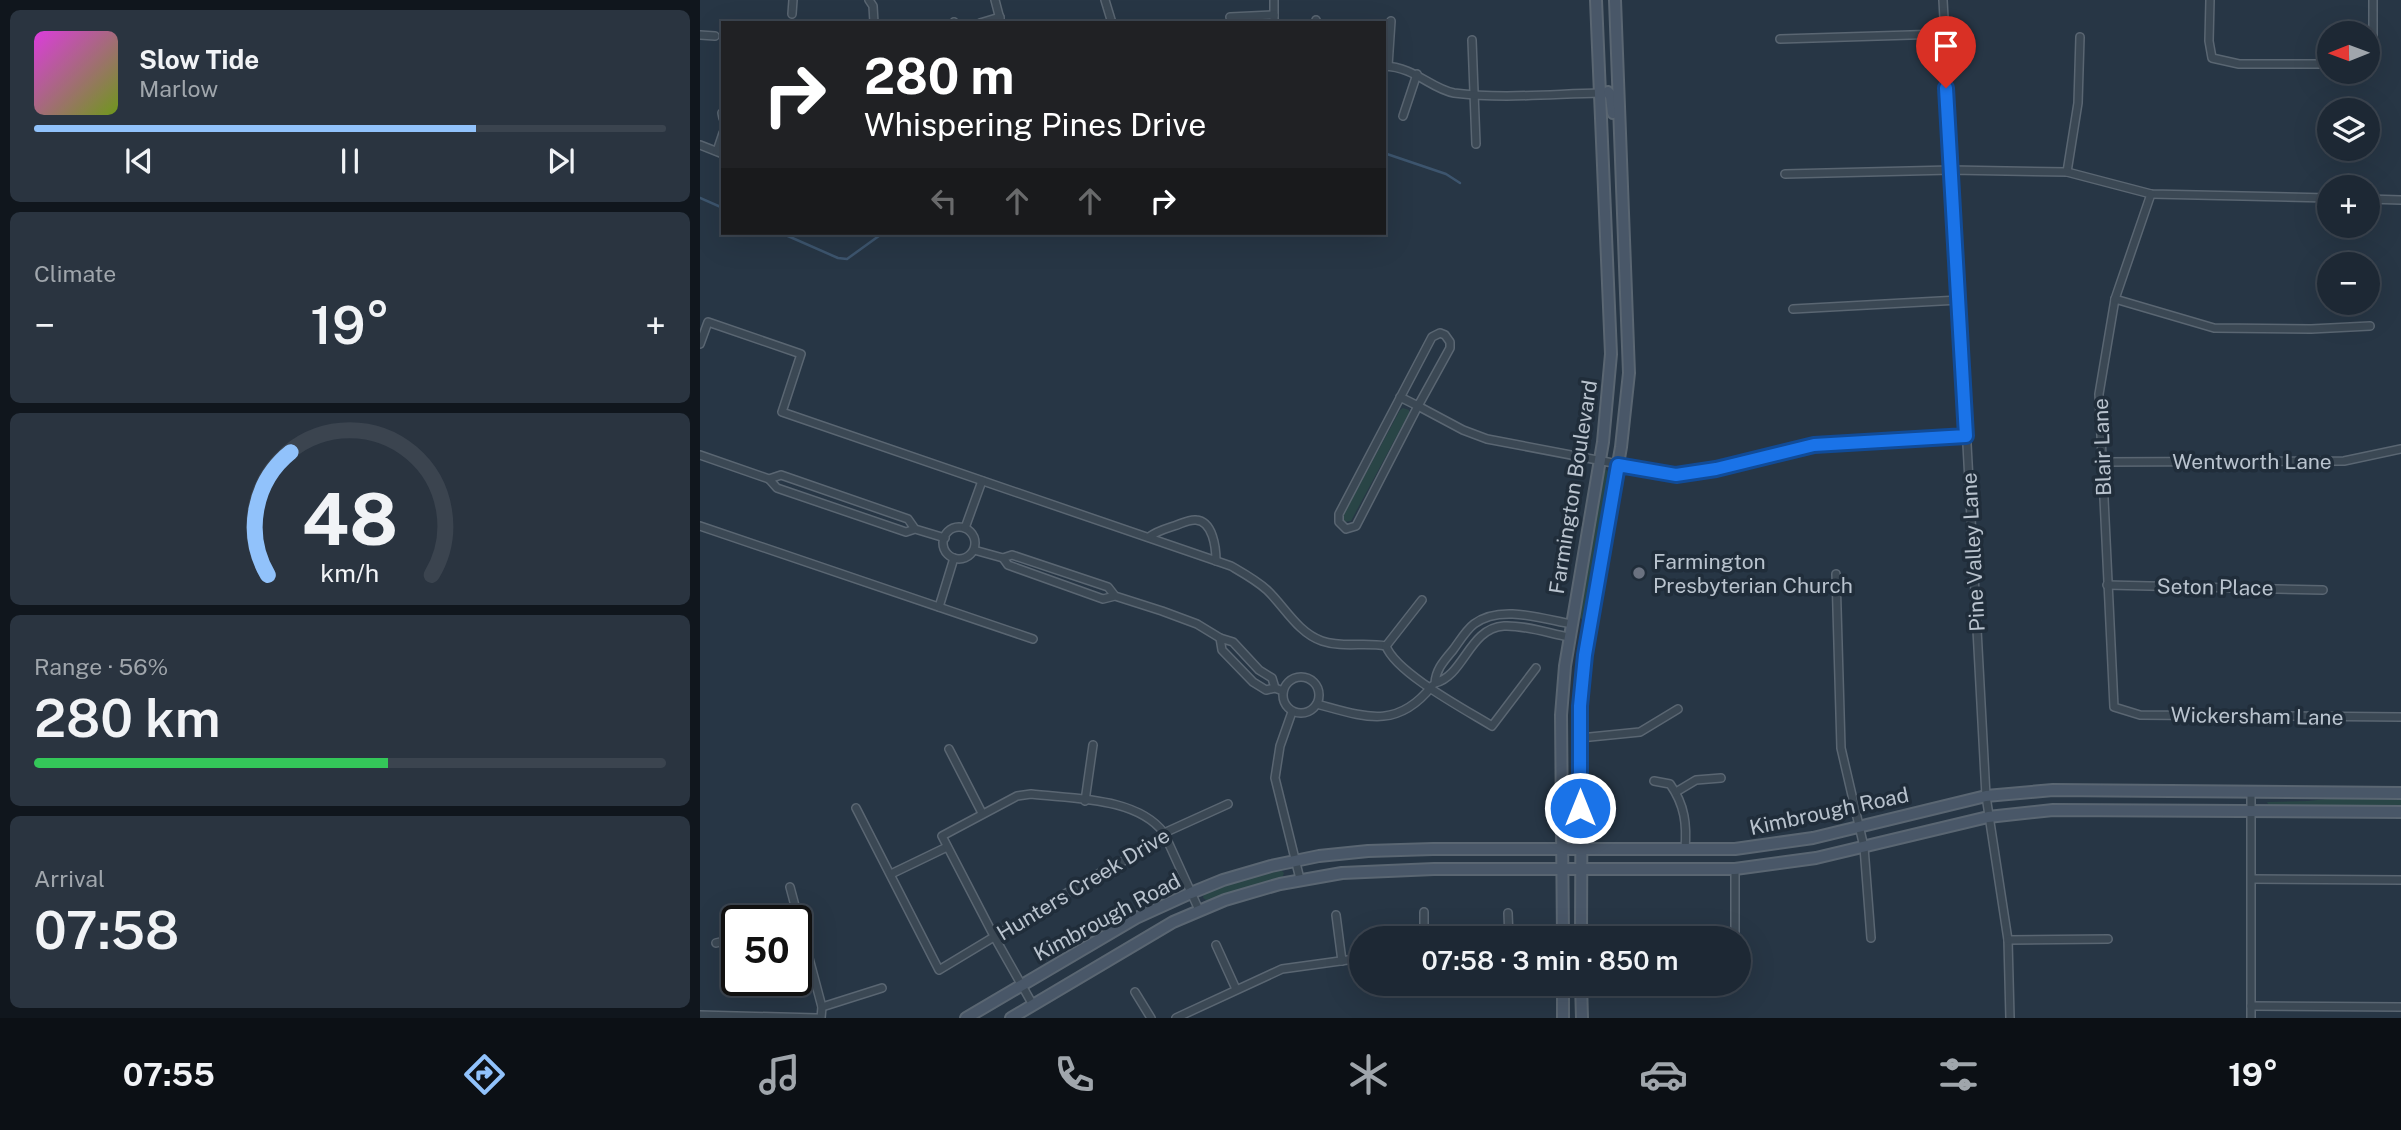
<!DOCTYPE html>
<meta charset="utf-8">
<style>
:root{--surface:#1d2834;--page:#2a3440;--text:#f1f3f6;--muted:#a0a6ac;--line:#3b444f;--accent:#91c2fb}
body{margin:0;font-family:"Public Sans",sans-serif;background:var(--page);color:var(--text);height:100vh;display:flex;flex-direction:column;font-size:26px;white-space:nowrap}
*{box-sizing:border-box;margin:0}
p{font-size:23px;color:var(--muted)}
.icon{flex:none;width:38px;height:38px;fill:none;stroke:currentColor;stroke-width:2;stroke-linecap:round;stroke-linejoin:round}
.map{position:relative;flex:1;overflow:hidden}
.sheet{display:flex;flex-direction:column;gap:10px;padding:10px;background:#10161d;width:700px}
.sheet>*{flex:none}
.hud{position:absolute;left:21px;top:21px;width:665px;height:214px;border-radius:0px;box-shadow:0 7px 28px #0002,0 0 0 2px var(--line);background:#202124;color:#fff;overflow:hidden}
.needle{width:46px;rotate:269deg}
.tools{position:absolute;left:1617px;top:21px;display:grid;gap:14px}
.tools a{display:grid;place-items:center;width:63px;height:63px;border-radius:50%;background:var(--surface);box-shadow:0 7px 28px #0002,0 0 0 2px var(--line);font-size:35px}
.speed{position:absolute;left:21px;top:905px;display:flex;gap:14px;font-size:35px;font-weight:700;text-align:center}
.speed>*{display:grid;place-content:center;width:91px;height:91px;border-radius:50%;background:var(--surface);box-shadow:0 7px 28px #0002,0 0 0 2px var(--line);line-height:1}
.speed .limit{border:4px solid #111;border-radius:10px;background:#fff;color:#111}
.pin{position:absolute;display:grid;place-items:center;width:60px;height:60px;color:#fff;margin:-72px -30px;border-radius:50% 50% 50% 0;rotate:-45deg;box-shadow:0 0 7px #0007}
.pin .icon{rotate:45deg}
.me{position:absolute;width:77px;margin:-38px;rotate:0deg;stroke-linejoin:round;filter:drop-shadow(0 0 5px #0008)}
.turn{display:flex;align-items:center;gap:24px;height:147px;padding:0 28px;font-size:32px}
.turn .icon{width:91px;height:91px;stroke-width:2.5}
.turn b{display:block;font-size:49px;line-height:60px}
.lanes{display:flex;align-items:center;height:66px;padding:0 28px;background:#0003;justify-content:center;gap:35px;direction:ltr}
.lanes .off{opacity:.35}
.big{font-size:52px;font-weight:600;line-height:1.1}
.sheet .card{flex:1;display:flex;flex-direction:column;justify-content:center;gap:10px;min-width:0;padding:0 24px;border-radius:10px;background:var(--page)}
.sheet .dial{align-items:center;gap:0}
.dial svg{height:182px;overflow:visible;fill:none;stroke:var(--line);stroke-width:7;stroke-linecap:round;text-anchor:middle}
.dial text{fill:var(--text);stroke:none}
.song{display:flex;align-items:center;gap:21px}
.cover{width:84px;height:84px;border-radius:10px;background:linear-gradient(135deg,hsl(300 70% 55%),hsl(80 70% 35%))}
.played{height:7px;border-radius:4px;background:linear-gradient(90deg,var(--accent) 70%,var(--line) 70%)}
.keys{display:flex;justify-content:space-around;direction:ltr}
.heat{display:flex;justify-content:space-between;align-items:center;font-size:38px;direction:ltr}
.charge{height:10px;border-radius:5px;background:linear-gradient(90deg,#34c759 56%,var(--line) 0)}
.trip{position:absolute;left:649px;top:926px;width:402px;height:70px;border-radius:35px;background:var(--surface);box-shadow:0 7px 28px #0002,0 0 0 2px var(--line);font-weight:600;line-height:70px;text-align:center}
.tabs{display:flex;height:112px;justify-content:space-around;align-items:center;background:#0c1015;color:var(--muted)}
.tabs .icon{width:49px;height:49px}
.tabs .on{color:var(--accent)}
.tabs b{font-size:32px;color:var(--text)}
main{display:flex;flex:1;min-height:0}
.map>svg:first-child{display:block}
.green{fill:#294546}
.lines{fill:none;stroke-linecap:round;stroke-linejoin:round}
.stream{stroke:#3d556e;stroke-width:2.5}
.street-casing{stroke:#5a6672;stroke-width:10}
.secondary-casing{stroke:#5a6672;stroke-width:14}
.street{stroke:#3b4854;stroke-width:7}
.secondary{stroke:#495768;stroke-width:10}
.route-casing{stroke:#114b97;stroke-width:18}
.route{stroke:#1a73e8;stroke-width:12}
.worship-dot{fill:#6b7280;stroke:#202d3a;stroke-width:2.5}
.labels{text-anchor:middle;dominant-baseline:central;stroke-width:7;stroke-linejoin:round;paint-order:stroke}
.street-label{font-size:21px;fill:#b9c3ce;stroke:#202d3a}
.poi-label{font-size:21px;fill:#b9c3ce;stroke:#202d3a;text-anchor:start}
</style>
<main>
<section class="sheet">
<div class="card">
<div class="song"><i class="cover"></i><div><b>Slow Tide</b><p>Marlow</p></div></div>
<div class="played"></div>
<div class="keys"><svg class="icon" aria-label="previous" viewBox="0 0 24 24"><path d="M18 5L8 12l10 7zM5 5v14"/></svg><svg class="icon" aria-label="pause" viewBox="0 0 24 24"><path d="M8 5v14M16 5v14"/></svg><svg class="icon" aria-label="next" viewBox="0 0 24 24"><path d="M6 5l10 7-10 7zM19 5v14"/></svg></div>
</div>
<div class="card"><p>Climate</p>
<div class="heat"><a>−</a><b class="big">19°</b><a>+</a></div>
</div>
<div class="card dial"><svg viewBox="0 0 100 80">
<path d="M14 69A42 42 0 1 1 86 69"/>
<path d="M14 69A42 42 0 0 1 24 15" stroke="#91c2fb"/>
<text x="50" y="56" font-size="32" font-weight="700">48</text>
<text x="50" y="72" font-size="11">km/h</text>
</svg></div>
<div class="card"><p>Range · 56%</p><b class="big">280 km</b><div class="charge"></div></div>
<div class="card"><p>Arrival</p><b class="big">07:58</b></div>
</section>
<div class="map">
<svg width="1701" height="1018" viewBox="0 0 1701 1018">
<rect width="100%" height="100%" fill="#273645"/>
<!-- green -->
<g class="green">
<path d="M 703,408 L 709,410 L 709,413 L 651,521 L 644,522 L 643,516 L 700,410 Z"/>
<path d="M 906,470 L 910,471 L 911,476 L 886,618 L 883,620 L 880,618 L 889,545 L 903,471 Z"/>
<path d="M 1645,797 L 1701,798 L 1701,807 L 1569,806 L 1567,802 L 1608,801 Z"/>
<path d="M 580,869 L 584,873 L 582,878 L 508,901 L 503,898 L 504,893 L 528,883 Z"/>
</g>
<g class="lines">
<!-- stream -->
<g class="stream">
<path d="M 684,153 L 746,174 L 760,183"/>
<path d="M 0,198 L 23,208"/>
<path d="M 81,233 L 138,258 L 147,259 L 183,233"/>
</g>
<defs>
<g id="street">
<path d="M 169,0 L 173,6 L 174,23"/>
<path d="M 295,0 L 301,23"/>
<path d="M 405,0 L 412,23"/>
<path d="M 574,0 L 574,23"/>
<path d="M 1243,0 L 1286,796 L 1308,940 L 1310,1018"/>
<path d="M 1510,0 L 1509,41 L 1512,58 L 1539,64 L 1629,64"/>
<path d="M 92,14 L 93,0"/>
<path d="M 530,17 L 574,15"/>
<path d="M 616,20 L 616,23"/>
<path d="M 254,22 L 255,23"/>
<path d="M 280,23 L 300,17"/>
<path d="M 0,35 L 15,36"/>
<path d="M 1080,39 L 1243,34"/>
<path d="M 772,40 L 776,144"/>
<path d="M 1668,56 L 1673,41 L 1673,0"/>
<path d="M 684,66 C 715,67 731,89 754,93 C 802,99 851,94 900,93"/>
<path d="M 688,66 L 691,21"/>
<path d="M 22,113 L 23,118"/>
<path d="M 703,116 L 717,74"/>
<path d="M 0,145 L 23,154"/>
<path d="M 17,151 L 23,133"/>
<path d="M 1367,172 L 1378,103 L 1380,37"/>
<path d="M 1085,174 L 1251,170 L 1367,172 L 1451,194 L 1629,198"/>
<path d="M 1451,194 L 1415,299 L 1399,394 L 1414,707 L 1440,715 L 1701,717"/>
<path d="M 1668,199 L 1701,200"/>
<path d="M 1415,299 L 1514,328 L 1611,329 L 1670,326"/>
<path d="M 1093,309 L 1259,300"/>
<path d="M 0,344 L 8,322 L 101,354 L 82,412 L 531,566 C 543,573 556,580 567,590 C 584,606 598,633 622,641 C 642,648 665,642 686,646"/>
<path d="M 700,397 L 718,406 L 750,348 L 750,342 L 745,335 L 740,333 L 732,337 L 639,514 L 639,522 L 646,529 L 656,526 L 718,406 L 763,430 L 787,439 L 976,475 L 1016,469 L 1114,445 L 1266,436"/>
<path d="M 0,455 L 69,479"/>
<path d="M 1402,462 L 1644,461 L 1701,449"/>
<path d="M 0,526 L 333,639"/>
<circle cx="259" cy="543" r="16"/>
<path d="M 265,528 L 282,481"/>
<path d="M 215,529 L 206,532 L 77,488 L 69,479 L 81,475 L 208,519 L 215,529 L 245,538"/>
<path d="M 449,537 C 457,531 465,529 474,526 C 481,524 489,519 496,520 C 513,521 516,548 516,561"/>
<path d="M 274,550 L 303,558"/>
<path d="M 1136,574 L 1141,748 L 1164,847 L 1171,938"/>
<path d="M 1407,585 L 1623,590"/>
<path d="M 415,596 L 408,587 L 312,555 L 303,558 L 308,565 L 403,599 L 415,596 L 462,611 L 497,624 L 520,638"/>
<path d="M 239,607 L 254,558"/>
<path d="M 869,637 C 848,633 824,625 804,626 C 769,628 764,676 735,683 C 736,669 744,661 753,650 C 759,642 766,630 774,624 C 800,604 843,619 871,624"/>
<path d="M 686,646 C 696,673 766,710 792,726 L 836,668"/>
<path d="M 686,646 L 722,600"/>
<circle cx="601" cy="695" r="18"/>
<path d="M 575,688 L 572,678 L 559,670 L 533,642 L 520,638 L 522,650 L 553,682 L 566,690 L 575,688 L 583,691"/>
<path d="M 617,704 C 665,717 697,730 732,686"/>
<path d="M 592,712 L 580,746 L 575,778 L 600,879"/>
<path d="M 880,738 L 940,732 L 978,709"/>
<path d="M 249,749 L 282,813"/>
<path d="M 954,781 L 970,784 C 985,805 987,825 985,849"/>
<path d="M 976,792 L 996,780 L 1021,778"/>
<path d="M 385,801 L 393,745"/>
<path d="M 156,808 L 239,970 L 403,871 L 456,845 L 464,833 L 528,804"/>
<path d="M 191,874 L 247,847"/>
<path d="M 1552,879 L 1701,880"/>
<path d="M 90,887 L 122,1007 L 121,1018"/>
<path d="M 724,912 L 724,938"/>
<path d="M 808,913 L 809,938"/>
<path d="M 636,915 L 642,961"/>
<path d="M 1035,938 L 1035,869"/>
<path d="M 1308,940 L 1408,939"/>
<path d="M 16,943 L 37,938"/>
<path d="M 516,945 L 536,989"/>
<path d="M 435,992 L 451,1018"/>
<path d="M 333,1005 L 295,938 L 242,836 L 317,796 L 331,794 C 373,799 437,797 464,833 L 499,910"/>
<path d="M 1551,1006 L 1701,1007"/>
<path d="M 122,1007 L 182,988"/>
<path d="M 0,1015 L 117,1018"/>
<path d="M 476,1018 L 582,969 L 662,958"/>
<path d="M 1551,1018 L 1551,792"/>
</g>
<g id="secondary">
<path d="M 908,92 L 911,96 L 913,113"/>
<path d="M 863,938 L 861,715 L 865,666 L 903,442 L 911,354 L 896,0"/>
<path d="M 881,938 L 882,681 L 889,629 L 921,447 L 929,373 L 915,0"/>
<path d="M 863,984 L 863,1018"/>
<path d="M 881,984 L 882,1018"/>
<path d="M 266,1018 L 436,918 L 491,893 L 523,880 L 571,866 L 619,856 L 668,851 L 733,849 L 1035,849 L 1113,838 L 1286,796 L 1353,790 L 1701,793"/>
<path d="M 311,1018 L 473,922 L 525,900 L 580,884 L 642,873 L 734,869 L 1035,869 L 1116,858 L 1288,817 L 1353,810 L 1701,812"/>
</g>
</defs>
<!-- street casing -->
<use href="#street" class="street-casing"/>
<!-- secondary casing -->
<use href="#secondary" class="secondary-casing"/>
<!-- street -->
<use href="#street" class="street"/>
<!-- secondary -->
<use href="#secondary" class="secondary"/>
</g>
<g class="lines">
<defs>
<path id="route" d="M 880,808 L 880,706 L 885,655 L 918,465 L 976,475 L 1016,469 L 1114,445 L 1266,436 L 1246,88"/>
</defs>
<!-- route casing -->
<use href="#route" class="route-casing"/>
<!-- route -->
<use href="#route" class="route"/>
</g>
<!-- markers -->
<circle class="worship-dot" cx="939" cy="573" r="7"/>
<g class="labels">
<!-- street labels -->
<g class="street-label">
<text transform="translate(1402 447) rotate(-92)">Blair Lane</text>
<text x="1552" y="461">Wentworth Lane</text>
<text transform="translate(873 487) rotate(-81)">Farmington Boulevard</text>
<text transform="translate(1273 552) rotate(-93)">Pine Valley Lane</text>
<text transform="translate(1515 587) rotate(1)">Seton Place</text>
<text transform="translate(1557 716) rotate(1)">Wickersham Lane</text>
<text transform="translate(1129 811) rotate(-12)">Kimbrough Road</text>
<text transform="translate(383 884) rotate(-31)">Hunters Creek Drive</text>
<text transform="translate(407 917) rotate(-28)">Kimbrough Road</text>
</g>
<!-- poi labels -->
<g class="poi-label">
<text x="953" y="561">Farmington<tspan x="953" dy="24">Presbyterian Church</tspan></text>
</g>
</g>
</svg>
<div class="tools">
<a><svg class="needle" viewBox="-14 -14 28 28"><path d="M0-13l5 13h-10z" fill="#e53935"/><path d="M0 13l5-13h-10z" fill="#a0a6ac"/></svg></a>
<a><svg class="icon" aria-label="layers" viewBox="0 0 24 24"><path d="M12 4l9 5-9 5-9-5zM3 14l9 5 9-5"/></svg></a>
<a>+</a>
<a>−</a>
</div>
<div class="speed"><div class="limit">50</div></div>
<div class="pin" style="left:1246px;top:88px;background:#d93025"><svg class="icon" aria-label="arrive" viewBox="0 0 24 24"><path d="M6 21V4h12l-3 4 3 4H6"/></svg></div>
<svg class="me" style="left:880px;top:808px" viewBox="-20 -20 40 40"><circle r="17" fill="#1a73e8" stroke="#fff" stroke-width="3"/><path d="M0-11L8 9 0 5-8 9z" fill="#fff"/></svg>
<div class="trip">07:58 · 3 min · 850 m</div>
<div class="hud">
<div class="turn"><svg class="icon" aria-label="right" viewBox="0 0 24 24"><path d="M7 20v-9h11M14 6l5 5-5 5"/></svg><div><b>280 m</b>Whispering Pines Drive</div></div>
<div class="lanes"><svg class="icon off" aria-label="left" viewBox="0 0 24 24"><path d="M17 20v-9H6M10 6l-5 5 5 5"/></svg><svg class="icon off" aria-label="ahead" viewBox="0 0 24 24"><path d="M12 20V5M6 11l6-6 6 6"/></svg><svg class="icon off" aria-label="ahead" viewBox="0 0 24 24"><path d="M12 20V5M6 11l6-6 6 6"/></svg><svg class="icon" aria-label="right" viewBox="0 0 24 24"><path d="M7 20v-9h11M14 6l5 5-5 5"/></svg></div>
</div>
</div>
</main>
<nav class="tabs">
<b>07:55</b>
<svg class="icon on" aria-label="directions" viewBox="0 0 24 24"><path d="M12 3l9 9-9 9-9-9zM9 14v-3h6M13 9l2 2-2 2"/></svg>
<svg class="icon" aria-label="music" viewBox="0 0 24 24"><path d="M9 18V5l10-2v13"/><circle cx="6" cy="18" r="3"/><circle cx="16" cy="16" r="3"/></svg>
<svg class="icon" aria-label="phone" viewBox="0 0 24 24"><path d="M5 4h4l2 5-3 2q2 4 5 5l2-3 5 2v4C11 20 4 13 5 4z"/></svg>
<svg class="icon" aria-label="climate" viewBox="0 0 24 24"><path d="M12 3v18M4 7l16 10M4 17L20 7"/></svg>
<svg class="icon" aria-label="car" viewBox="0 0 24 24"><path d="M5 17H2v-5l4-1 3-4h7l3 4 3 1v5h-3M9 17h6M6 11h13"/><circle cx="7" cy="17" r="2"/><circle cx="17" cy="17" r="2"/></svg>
<svg class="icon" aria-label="filters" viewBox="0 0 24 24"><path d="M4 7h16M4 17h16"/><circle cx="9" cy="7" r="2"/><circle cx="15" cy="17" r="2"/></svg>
<b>19°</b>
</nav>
